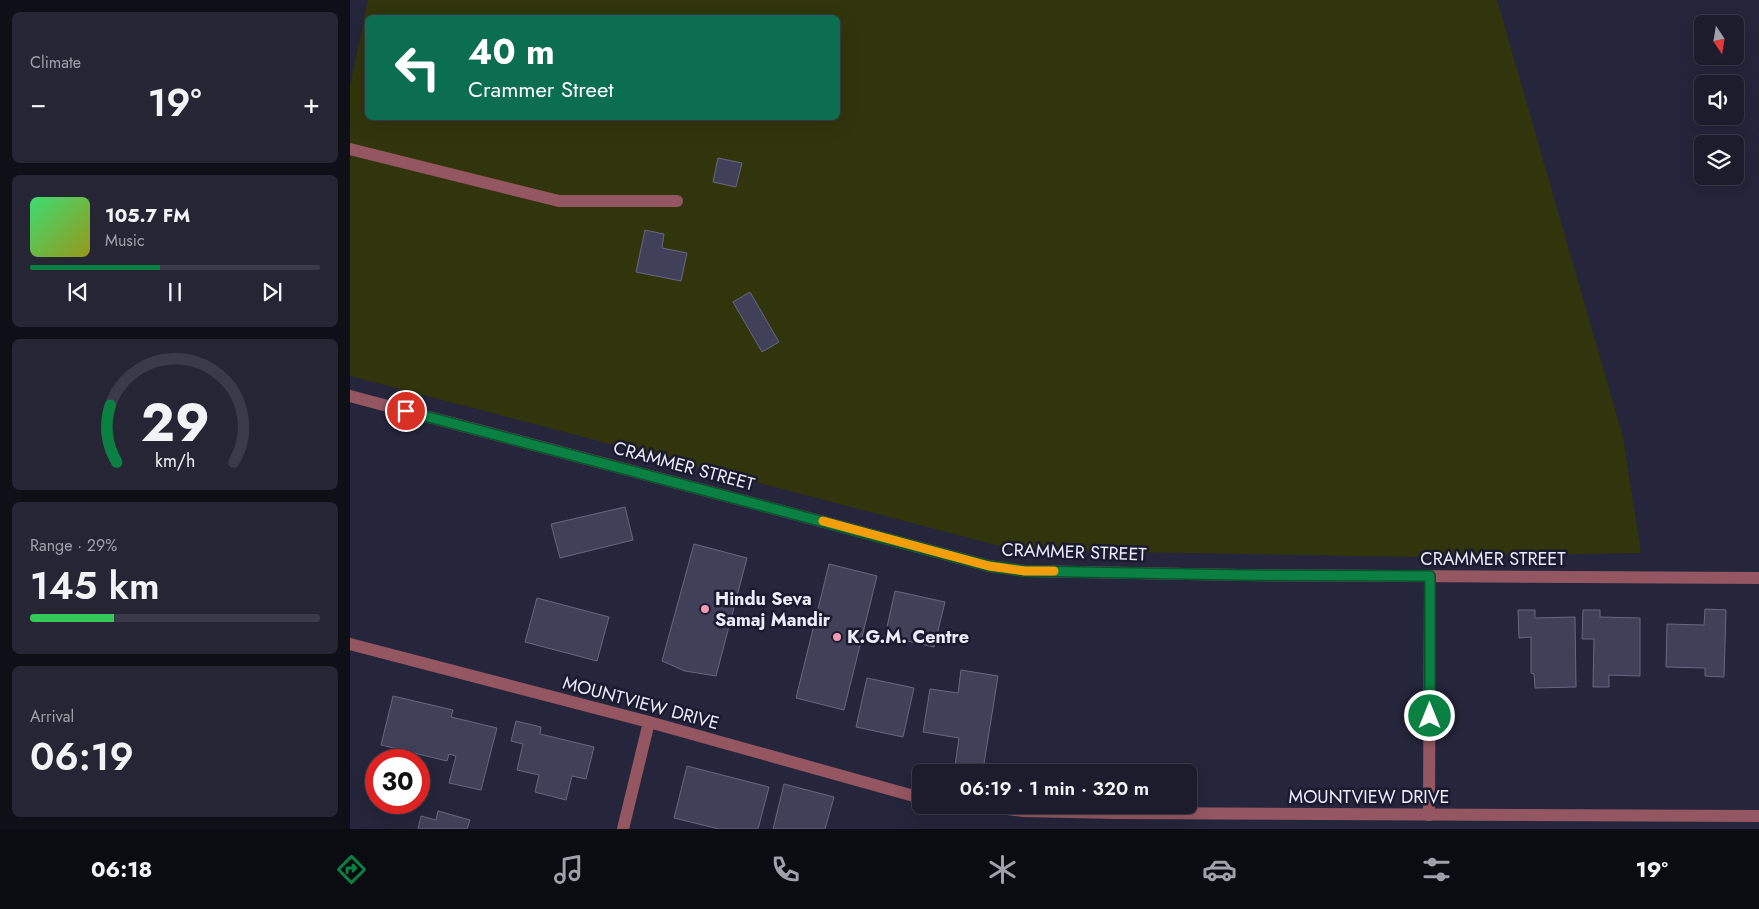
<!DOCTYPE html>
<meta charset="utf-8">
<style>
:root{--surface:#1c1c2c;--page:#252534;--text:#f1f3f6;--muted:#a0a1a9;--line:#3a3a48;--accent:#0b8043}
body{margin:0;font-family:Jost,sans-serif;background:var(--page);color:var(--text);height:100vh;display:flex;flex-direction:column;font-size:19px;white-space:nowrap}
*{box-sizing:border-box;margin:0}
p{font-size:16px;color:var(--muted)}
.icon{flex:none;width:28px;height:28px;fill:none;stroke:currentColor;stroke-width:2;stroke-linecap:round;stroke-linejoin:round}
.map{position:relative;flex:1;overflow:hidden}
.details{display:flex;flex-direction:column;gap:12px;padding:12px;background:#0f0f18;width:350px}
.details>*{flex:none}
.banner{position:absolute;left:15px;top:15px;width:475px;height:105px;border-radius:8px;box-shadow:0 5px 20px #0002,0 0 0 1px var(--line);background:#0b6e4f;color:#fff;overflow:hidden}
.needle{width:32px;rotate:168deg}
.controls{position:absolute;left:1344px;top:15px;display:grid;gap:10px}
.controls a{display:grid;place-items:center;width:50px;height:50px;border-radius:8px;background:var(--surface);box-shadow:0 5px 20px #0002,0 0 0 1px var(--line);font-size:25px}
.speed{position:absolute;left:15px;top:749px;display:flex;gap:10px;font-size:25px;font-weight:700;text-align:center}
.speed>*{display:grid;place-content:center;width:65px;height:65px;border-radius:50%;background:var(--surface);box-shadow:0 5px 20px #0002,0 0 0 1px var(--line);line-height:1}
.speed .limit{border:8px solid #d22;background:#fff;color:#111}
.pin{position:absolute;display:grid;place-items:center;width:42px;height:42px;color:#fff;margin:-21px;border:2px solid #fff;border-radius:50%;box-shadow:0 1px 5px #0007}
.me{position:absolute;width:55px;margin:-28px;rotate:0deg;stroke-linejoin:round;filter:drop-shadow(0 0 4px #0008)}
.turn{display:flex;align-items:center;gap:18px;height:105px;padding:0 20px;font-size:22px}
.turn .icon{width:65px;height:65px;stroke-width:2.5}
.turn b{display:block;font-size:35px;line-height:42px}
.big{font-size:38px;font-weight:600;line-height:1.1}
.details .card{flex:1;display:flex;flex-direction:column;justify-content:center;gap:8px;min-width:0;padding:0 18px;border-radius:8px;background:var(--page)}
.details .dial{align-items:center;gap:0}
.dial svg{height:130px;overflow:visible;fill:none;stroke:var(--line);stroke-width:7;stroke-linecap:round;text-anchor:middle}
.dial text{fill:var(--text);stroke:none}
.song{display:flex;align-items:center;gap:15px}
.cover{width:60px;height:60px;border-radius:8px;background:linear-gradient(135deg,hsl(140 70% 55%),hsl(60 70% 35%))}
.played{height:5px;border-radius:2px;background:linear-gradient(90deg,var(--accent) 45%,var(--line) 45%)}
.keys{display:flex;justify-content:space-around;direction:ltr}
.heat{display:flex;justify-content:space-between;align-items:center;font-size:28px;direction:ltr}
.charge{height:8px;border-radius:4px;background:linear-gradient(90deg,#34c759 29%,var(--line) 0)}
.trip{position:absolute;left:562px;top:764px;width:285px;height:50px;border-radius:8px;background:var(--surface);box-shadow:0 5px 20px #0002,0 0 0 1px var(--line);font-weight:600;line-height:50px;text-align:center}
.tab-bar{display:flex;height:80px;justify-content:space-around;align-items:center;background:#0b0b12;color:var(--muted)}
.tab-bar .icon{width:35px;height:35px}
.tab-bar .selected{color:var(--accent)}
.tab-bar b{font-size:22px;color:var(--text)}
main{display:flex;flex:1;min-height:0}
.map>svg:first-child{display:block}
.green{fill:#31350b;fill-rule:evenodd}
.building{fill:#404058;stroke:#676782}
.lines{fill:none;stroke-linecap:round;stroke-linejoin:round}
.minor{stroke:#945761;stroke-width:12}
.route-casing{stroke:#07532c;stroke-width:12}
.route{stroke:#0b8043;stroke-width:9}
.slow{stroke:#f59e0b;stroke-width:9}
.poi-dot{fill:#f19ab3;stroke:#1b1b30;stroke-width:2}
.labels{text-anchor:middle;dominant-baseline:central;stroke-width:5;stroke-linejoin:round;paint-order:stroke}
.street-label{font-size:18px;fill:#ebebfb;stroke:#1b1b30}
.poi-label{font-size:18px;font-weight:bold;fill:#ebebfb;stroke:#1b1b30;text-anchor:start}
</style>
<main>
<section class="details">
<div class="card"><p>Climate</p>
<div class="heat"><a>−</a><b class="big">19°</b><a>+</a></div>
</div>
<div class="card">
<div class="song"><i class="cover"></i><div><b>105.7 FM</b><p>Music</p></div></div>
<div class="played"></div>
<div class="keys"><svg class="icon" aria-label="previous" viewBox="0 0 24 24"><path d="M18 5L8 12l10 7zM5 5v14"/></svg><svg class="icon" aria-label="pause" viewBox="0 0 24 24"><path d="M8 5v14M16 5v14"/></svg><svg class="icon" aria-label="next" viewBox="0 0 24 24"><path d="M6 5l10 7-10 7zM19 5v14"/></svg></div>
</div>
<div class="card dial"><svg viewBox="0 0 100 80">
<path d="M14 69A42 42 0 1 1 86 69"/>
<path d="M14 69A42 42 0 0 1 10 34" stroke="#0b8043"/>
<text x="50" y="56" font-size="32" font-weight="700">29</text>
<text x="50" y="72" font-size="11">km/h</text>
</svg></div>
<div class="card"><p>Range · 29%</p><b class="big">145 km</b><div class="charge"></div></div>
<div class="card"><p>Arrival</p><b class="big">06:19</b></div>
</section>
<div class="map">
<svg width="1409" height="829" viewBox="0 0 1409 829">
<rect width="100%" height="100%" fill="#25253b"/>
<!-- green -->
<path class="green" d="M 18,0 L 1147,0 L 1273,437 L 1291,553 L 1064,557 L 665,550 L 0,376 L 0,86 ZM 18,18 L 488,18 L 488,118 L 18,118 Z"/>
<!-- building -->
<g class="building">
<path d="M 368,158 L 392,163 L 386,187 L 363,182 Z"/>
<path d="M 295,230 L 314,234 L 312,248 L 337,253 L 331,281 L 286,272 Z"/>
<path d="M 400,292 L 429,342 L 412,352 L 383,302 Z"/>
<path d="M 275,507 L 283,540 L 210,558 L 201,524 Z"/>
<path d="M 344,544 L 397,558 L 366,676 L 335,671 L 312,661 Z"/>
<path d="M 479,564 L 527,576 L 494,710 L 446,698 Z"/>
<path d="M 545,591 L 595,602 L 584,647 L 535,636 Z"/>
<path d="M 187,598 L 259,617 L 247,661 L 175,642 Z"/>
<path d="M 1355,609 L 1376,610 L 1374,677 L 1355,676 L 1355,668 L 1316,667 L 1317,624 L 1354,625 Z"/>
<path d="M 1168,610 L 1185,610 L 1185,618 L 1225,617 L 1226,687 L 1185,688 L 1184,674 L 1181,673 L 1181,637 L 1169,638 Z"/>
<path d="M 1233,610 L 1250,610 L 1250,617 L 1290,618 L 1290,676 L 1259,675 L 1259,687 L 1243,687 L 1244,639 L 1232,639 Z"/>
<path d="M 611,670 L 648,676 L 633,770 L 605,766 L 609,738 L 573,732 L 580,689 L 608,693 Z"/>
<path d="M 517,678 L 564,688 L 553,737 L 506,727 Z"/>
<path d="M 43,696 L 103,710 L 101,717 L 147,728 L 131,790 L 99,783 L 106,756 L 99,754 L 97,761 L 31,745 Z"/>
<path d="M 166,721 L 191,727 L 190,734 L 244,747 L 236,779 L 222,776 L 216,800 L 185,792 L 189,775 L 167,770 L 173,744 L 161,741 Z"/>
<path d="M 337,766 L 419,787 L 408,829 L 369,829 L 324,818 Z"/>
<path d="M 434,784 L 484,797 L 475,829 L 423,829 Z"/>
<path d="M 88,811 L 120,820 L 117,829 L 68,829 L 71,816 L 86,820 Z"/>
</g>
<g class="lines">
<!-- minor -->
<g class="minor">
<path d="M 0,149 L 209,201 L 327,201"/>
<path d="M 0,396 L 639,566 L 675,571 L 891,575 L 1409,578"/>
<path d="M 0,644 L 299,722 L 571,798"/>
<path d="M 628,805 L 673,811 L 764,813 L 1409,816"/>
<path d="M 1079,815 L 1080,576"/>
<path d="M 273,829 L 299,722"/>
</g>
</g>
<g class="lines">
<defs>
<path id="route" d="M 56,411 L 639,566 L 675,571 L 891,575 L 1080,576 L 1080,716"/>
</defs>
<!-- route casing -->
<use href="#route" class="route-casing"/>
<!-- route -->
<use href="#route" class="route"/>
<!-- slow -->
<path class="slow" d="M 473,521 L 639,566 L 675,571 L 704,571"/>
</g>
<!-- markers -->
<g class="poi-dot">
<circle cx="355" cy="609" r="5"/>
<circle cx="487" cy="637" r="5"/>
</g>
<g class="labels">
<!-- street labels -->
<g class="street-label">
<text transform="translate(334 466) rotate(15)">CRAMMER STREET</text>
<text transform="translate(724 552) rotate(2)">CRAMMER STREET</text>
<text x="1143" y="559">CRAMMER STREET</text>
<text transform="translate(291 703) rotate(15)">MOUNTVIEW DRIVE</text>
<text x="1019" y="797">MOUNTVIEW DRIVE</text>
</g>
<!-- poi labels -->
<g class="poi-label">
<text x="365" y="599">Hindu Seva<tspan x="365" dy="21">Samaj Mandir</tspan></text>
<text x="497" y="637">K.G.M. Centre</text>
</g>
</g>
</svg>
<div class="controls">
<a><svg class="needle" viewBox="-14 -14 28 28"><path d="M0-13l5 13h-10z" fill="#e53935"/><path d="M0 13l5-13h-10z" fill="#a0a1a9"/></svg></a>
<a><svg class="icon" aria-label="sound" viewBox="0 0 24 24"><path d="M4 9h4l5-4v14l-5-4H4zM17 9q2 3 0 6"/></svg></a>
<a><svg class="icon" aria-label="layers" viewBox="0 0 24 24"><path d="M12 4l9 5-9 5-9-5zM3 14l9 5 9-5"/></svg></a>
</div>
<div class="speed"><div class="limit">30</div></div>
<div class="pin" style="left:56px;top:411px;background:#d93025"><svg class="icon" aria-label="arrive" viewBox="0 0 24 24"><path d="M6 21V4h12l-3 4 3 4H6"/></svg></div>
<svg class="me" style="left:1080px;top:716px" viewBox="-20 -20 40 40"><circle r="17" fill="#0b8043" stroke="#fff" stroke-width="3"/><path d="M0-11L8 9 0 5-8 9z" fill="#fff"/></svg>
<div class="trip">06:19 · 1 min · 320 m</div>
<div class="banner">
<div class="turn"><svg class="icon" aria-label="left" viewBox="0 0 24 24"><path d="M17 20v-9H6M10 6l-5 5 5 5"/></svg><div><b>40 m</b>Crammer Street</div></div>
</div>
</div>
</main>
<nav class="tab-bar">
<b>06:18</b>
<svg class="icon selected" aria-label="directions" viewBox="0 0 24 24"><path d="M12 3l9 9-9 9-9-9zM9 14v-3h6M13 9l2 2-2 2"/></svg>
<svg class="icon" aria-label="music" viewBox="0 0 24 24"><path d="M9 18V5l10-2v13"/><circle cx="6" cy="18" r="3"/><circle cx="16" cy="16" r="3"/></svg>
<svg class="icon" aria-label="phone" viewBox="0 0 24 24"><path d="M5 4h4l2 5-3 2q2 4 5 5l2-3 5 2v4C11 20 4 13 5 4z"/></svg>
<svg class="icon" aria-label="climate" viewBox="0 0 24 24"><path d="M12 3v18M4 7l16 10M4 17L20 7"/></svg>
<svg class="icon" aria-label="car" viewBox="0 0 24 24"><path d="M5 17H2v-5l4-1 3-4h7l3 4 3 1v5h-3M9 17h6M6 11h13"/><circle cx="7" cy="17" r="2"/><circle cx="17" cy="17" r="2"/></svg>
<svg class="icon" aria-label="filters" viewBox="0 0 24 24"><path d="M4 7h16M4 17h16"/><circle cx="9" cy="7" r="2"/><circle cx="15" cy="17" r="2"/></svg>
<b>19°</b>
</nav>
